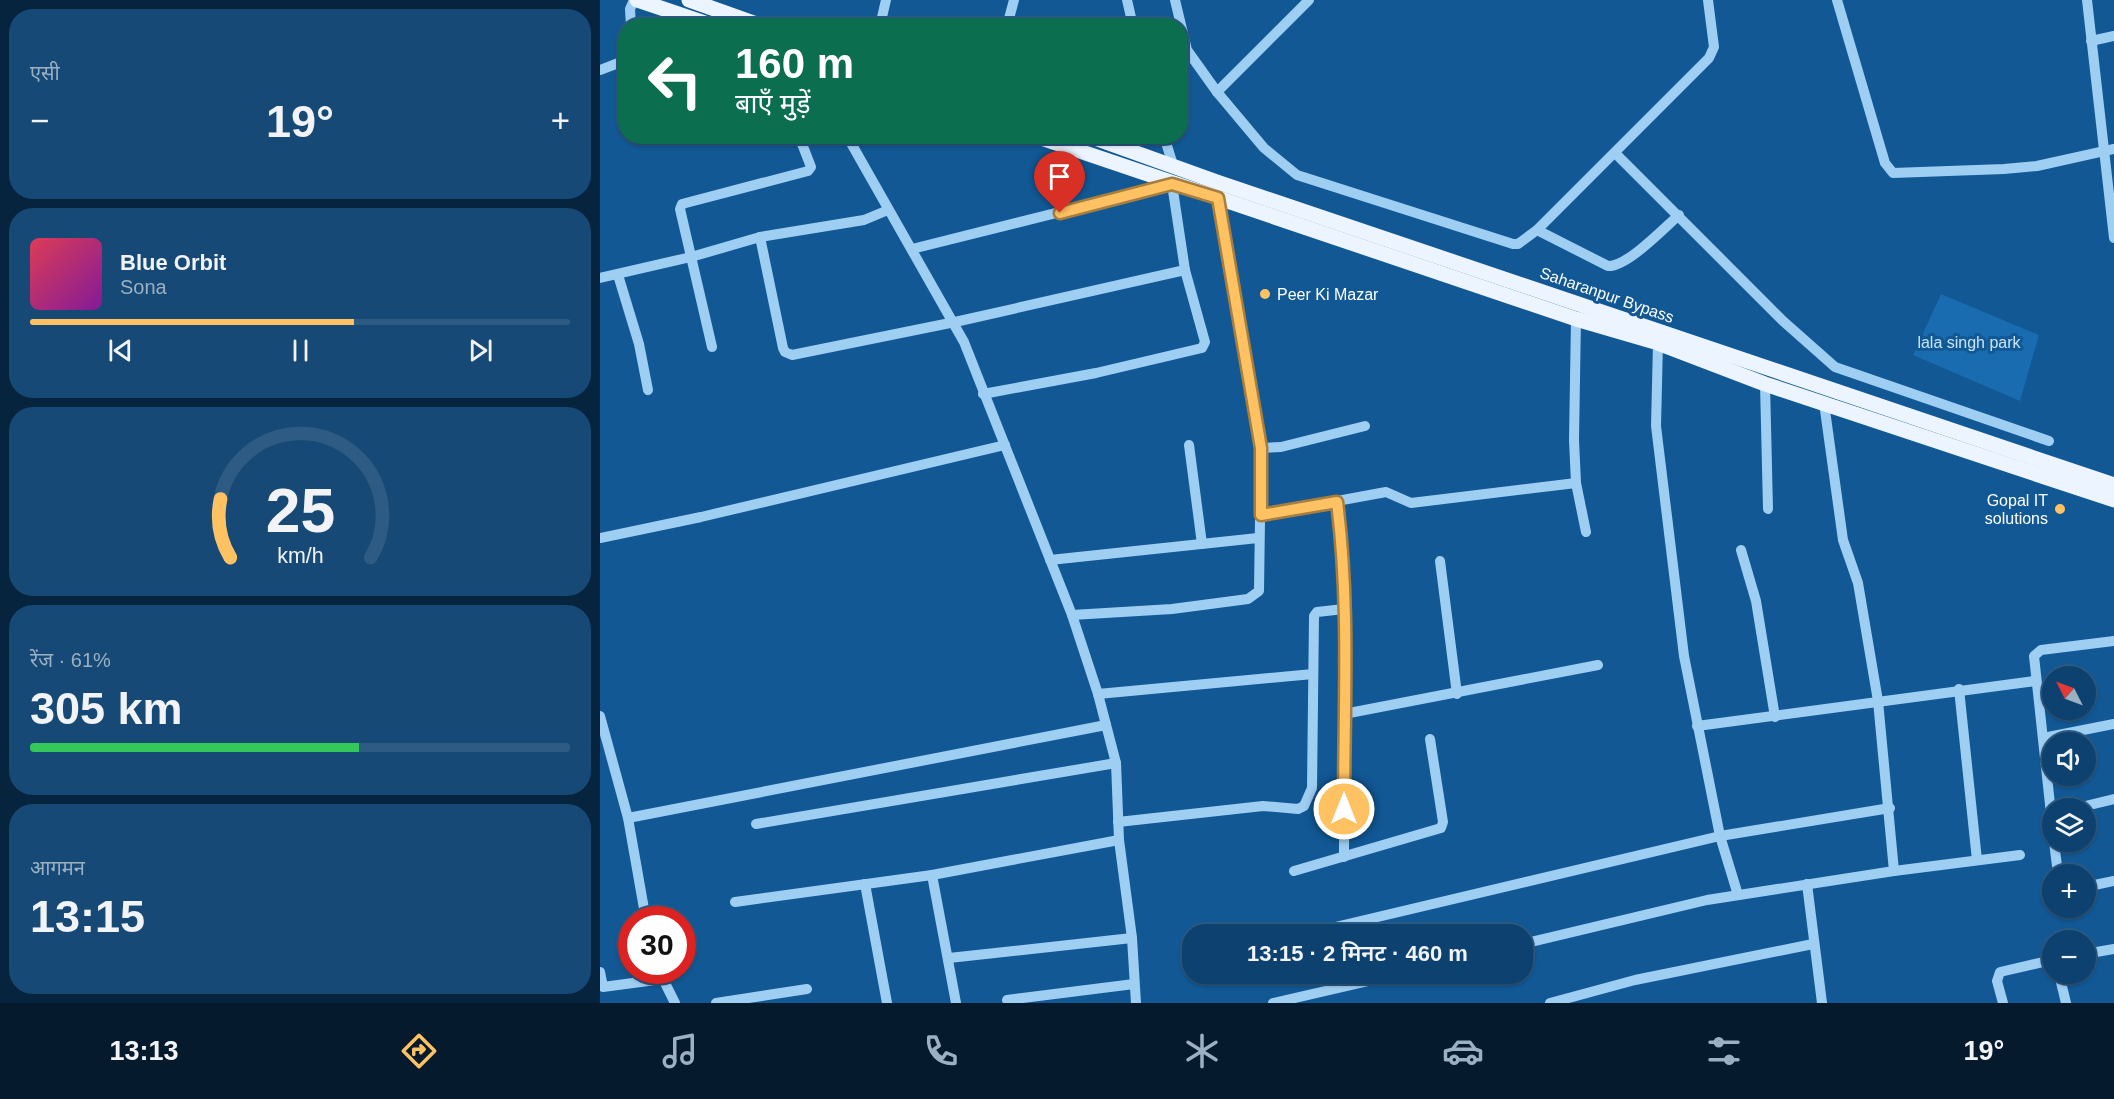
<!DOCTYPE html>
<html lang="hi">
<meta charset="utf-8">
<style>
:root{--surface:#0d4270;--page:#164975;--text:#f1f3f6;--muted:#9ab0c3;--line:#2d5b83;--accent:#ffc262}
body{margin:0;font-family:Helvetica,"Noto Sans Devanagari",sans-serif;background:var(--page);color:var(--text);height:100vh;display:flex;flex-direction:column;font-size:22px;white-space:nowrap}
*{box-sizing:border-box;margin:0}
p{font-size:20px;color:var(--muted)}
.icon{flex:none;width:33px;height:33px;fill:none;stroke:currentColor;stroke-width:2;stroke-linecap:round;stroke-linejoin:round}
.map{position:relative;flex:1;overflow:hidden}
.drawer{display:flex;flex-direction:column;gap:9px;padding:9px;background:#07243e;width:600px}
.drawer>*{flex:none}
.top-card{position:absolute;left:18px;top:18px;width:570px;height:126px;border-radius:24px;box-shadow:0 2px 4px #0004,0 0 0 2px var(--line);background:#0b6e4f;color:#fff;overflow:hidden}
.needle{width:39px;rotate:312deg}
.controls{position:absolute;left:1442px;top:666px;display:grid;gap:12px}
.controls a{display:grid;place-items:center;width:54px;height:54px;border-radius:50%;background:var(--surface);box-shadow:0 2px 4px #0004,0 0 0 2px var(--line);font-size:30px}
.speed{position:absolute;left:18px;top:906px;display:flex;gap:12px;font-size:30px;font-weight:700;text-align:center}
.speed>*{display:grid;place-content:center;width:78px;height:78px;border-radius:50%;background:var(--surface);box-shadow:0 2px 4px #0004,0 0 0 2px var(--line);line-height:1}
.speed .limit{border:9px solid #d22;background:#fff;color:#111}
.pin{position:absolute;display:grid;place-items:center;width:51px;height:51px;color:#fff;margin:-62px -26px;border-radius:50% 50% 50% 0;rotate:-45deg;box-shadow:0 0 6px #0007}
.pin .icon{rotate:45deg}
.me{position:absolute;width:66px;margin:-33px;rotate:0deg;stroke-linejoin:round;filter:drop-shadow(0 0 4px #0008)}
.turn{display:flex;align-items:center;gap:21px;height:126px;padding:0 18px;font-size:27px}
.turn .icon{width:78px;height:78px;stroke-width:2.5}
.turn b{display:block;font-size:42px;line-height:51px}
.big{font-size:45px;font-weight:600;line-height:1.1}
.drawer .tile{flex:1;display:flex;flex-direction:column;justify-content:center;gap:9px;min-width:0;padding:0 21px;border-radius:24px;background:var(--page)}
.drawer .dial{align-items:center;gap:0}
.dial svg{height:156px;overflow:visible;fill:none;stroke:var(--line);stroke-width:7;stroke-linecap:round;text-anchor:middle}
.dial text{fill:var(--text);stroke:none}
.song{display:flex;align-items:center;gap:18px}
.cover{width:72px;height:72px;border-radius:9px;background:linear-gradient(135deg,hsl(350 70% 55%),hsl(290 70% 35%))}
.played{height:6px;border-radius:3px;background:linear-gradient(90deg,var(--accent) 60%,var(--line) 60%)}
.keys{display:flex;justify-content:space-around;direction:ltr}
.heat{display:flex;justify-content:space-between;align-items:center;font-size:33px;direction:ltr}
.charge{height:9px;border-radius:4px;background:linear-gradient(90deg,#34c759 61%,var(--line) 0)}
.trip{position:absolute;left:582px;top:924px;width:351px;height:60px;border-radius:24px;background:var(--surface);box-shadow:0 2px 4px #0004,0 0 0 2px var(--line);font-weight:600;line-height:60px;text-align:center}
.dock{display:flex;height:96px;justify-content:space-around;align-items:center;background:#051a2d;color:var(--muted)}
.dock .icon{width:42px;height:42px}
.dock .selected{color:var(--accent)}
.dock b{font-size:27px;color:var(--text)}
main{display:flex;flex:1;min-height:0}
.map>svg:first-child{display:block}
.green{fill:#196caf}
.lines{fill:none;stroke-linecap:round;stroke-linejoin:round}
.minor{stroke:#9fcef3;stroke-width:10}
.major{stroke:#ecf5ff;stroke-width:15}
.route-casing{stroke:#a67e40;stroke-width:15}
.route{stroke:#ffc262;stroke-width:10}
.poi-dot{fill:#ffc262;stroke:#115895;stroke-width:2}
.labels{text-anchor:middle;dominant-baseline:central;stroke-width:6;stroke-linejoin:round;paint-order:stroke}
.poi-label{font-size:16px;fill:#fff;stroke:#115895;text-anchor:start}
.street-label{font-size:16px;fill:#fff;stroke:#115895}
.park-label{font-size:16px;fill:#c7e5fd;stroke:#115895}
</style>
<main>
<section class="drawer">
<div class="tile"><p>एसी</p>
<div class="heat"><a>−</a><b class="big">19°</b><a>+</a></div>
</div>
<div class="tile">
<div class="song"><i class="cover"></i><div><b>Blue Orbit</b><p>Sona</p></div></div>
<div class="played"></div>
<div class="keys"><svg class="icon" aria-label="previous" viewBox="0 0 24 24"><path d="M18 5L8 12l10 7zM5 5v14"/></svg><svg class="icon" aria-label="pause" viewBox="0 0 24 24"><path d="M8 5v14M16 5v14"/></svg><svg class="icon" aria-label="next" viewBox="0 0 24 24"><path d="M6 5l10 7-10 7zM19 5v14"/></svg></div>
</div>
<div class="tile dial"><svg viewBox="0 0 100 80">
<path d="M14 69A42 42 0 1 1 86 69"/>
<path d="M14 69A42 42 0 0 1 9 39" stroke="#ffc262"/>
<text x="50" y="56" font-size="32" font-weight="700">25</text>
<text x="50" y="72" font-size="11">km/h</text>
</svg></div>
<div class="tile"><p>रेंज · 61%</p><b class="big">305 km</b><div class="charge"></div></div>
<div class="tile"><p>आगमन</p><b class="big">13:15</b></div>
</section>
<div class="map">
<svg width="1514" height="1003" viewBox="0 0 1514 1003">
<rect width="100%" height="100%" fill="#115895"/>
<!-- green -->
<path class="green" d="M 1341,294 L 1439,335 L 1420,401 L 1313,355 Z"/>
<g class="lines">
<!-- minor -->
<g class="minor">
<path d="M 527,0 L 533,26"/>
<path d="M 575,0 L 587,50 L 617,92"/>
<path d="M 709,0 L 617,92 L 664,148 L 697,175 L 913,244 L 918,244 L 937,230 L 1109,58 L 1114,47 L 1108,0"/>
<path d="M 1237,0 L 1285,163 L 1293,173 L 1404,169 L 1437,166 L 1514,149"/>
<path d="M 1487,0 L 1514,238"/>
<path d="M 31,26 L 30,9 L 34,0"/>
<path d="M 280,26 L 286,0"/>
<path d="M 407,26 L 414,0"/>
<path d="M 1491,41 L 1514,36"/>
<path d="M 0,70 L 26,60"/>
<path d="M 247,136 L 364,342 L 472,615 L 498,694 L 516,763 L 519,840 L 532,938 L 536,1003"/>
<path d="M 564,136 L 573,165"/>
<path d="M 1015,153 L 1183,321 L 1235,367 L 1449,441"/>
<path d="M 937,230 L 1008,266 C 1027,267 1064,228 1079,215"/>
<path d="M 160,237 L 183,348 L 185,352 L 192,355 L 355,322 L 585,270"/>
<path d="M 312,249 L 572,184 L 585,270 L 605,342 L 602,348 L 496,373 L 383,394"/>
<path d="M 18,275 L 39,344 L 48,390"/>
<path d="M 0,278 L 91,257 L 160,237 L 264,220 L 288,210"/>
<path d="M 976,319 L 974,440 L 976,483 L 986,532"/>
<path d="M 1058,343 L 1056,426 L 1084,656 L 1120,836 L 1138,895"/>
<path d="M 112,347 L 80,209 L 82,204 L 208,171 L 211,167 L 199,136"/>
<path d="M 1165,384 L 1168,509"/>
<path d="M 1224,403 L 1243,540 L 1258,583 L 1278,701 L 1294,871"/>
<path d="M 589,445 L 602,544"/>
<path d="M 661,448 L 681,447 L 765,426"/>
<path d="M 737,502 C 752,619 744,740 744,857"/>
<path d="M 661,515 L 786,492 L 811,503 L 976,483"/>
<path d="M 0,538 L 101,517 L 405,445"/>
<path d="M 1141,550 L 1156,601 L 1175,717"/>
<path d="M 450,560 L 658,538"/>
<path d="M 840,561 L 857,694"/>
<path d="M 472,615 L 572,609 L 648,599 L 659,591 L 661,448 L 618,198"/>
<path d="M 1359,689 L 1377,860"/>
<path d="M 498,694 L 713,674"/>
<path d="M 744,714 L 998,665"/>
<path d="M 0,716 L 28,818 L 46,920"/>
<path d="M 1097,726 L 1435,681"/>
<path d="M 1443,738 L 1514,724"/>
<path d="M 1477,808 L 1514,799"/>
<path d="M 28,818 L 506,725"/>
<path d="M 518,822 L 663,806 L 698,809 L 704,806 L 712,788 L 714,616 L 717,612 L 744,609"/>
<path d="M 1452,823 L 1434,656 L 1441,650 L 1514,641"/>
<path d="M 156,824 L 516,763"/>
<path d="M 1454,842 L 1458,874"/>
<path d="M 694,871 L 841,828 L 843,822 L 830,739"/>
<path d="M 332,875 L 356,1003"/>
<path d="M 265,884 L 287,1003"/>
<path d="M 1207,884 L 1222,1003"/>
<path d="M 1485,887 L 1514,881"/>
<path d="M 135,902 L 332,875 L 519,840"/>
<path d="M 710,933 L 1120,836 L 1290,808"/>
<path d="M 922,944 L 1107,900 L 1294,871 L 1420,855"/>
<path d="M 1485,954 L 1514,949"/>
<path d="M 349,958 L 532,938"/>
<path d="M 0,972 L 3,987 L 63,979 L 75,1003"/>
<path d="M 1459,974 L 1466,1003"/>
<path d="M 407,1000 L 534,984"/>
<path d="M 116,1003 L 207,989"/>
<path d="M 673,1003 L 799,974"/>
<path d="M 950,1003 L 1035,980 L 1213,944"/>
<path d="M 1403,1003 L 1397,981 L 1400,972 L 1452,960"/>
</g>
<!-- major -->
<g class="major">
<path d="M 37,0 L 114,26"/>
<path d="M 89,0 L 162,26"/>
<path d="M 435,136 L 976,319 L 1055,342 L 1165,384 L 1514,500"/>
<path d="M 489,136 L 617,182 L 1514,485"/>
</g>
</g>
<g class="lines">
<defs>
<path id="route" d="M 460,213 L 572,184 L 618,198 L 661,448 L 661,515 L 737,502 C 750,604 744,707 744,809"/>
</defs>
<!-- route casing -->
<use href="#route" class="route-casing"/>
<!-- route -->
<use href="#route" class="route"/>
</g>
<!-- markers -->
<g class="poi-dot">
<circle cx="665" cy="294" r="6"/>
<circle cx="1460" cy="509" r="6"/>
</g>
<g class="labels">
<!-- poi labels -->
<g class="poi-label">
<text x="677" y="294">Peer Ki Mazar</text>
<text x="1448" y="500" text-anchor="end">Gopal IT<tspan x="1448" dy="18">solutions</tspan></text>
</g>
<!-- street labels -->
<g class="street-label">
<text transform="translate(1007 295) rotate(19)">Saharanpur Bypass</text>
</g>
<!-- park labels -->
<g class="park-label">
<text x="1369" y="342">lala singh park</text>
</g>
</g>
</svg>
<div class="controls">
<a><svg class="needle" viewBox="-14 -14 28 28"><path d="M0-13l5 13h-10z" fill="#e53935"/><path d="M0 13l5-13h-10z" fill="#9ab0c3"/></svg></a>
<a><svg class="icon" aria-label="sound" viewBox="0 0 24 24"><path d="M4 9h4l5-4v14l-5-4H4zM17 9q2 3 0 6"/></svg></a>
<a><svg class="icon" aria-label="layers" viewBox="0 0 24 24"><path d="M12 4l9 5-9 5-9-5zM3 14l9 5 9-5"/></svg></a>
<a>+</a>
<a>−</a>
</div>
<div class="speed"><div class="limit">30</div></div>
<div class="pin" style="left:460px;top:213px;background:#d93025"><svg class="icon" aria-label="arrive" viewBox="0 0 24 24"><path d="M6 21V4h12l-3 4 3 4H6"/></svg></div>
<svg class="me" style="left:744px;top:809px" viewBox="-20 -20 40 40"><circle r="17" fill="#ffc262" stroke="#fff" stroke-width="3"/><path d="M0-11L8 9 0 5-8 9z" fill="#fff"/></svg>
<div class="trip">13:15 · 2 मिनट · 460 m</div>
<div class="top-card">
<div class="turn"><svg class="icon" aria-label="left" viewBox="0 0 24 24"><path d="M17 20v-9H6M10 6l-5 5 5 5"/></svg><div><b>160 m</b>बाएँ मुड़ें</div></div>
</div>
</div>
</main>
<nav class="dock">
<b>13:13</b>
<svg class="icon selected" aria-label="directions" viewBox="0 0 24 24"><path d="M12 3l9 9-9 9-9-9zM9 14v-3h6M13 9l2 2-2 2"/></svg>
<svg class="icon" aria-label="music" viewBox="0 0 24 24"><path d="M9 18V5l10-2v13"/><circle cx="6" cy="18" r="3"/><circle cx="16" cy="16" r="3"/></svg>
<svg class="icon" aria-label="phone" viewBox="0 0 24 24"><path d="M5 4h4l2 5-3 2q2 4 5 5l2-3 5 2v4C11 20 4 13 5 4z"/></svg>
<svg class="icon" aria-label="climate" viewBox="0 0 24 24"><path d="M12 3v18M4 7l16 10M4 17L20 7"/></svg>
<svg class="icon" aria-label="car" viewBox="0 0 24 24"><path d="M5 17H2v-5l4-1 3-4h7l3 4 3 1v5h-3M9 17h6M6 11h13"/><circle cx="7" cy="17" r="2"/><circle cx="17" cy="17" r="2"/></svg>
<svg class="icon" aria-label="filters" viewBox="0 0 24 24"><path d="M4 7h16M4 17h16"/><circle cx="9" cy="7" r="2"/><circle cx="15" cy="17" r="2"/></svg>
<b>19°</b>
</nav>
